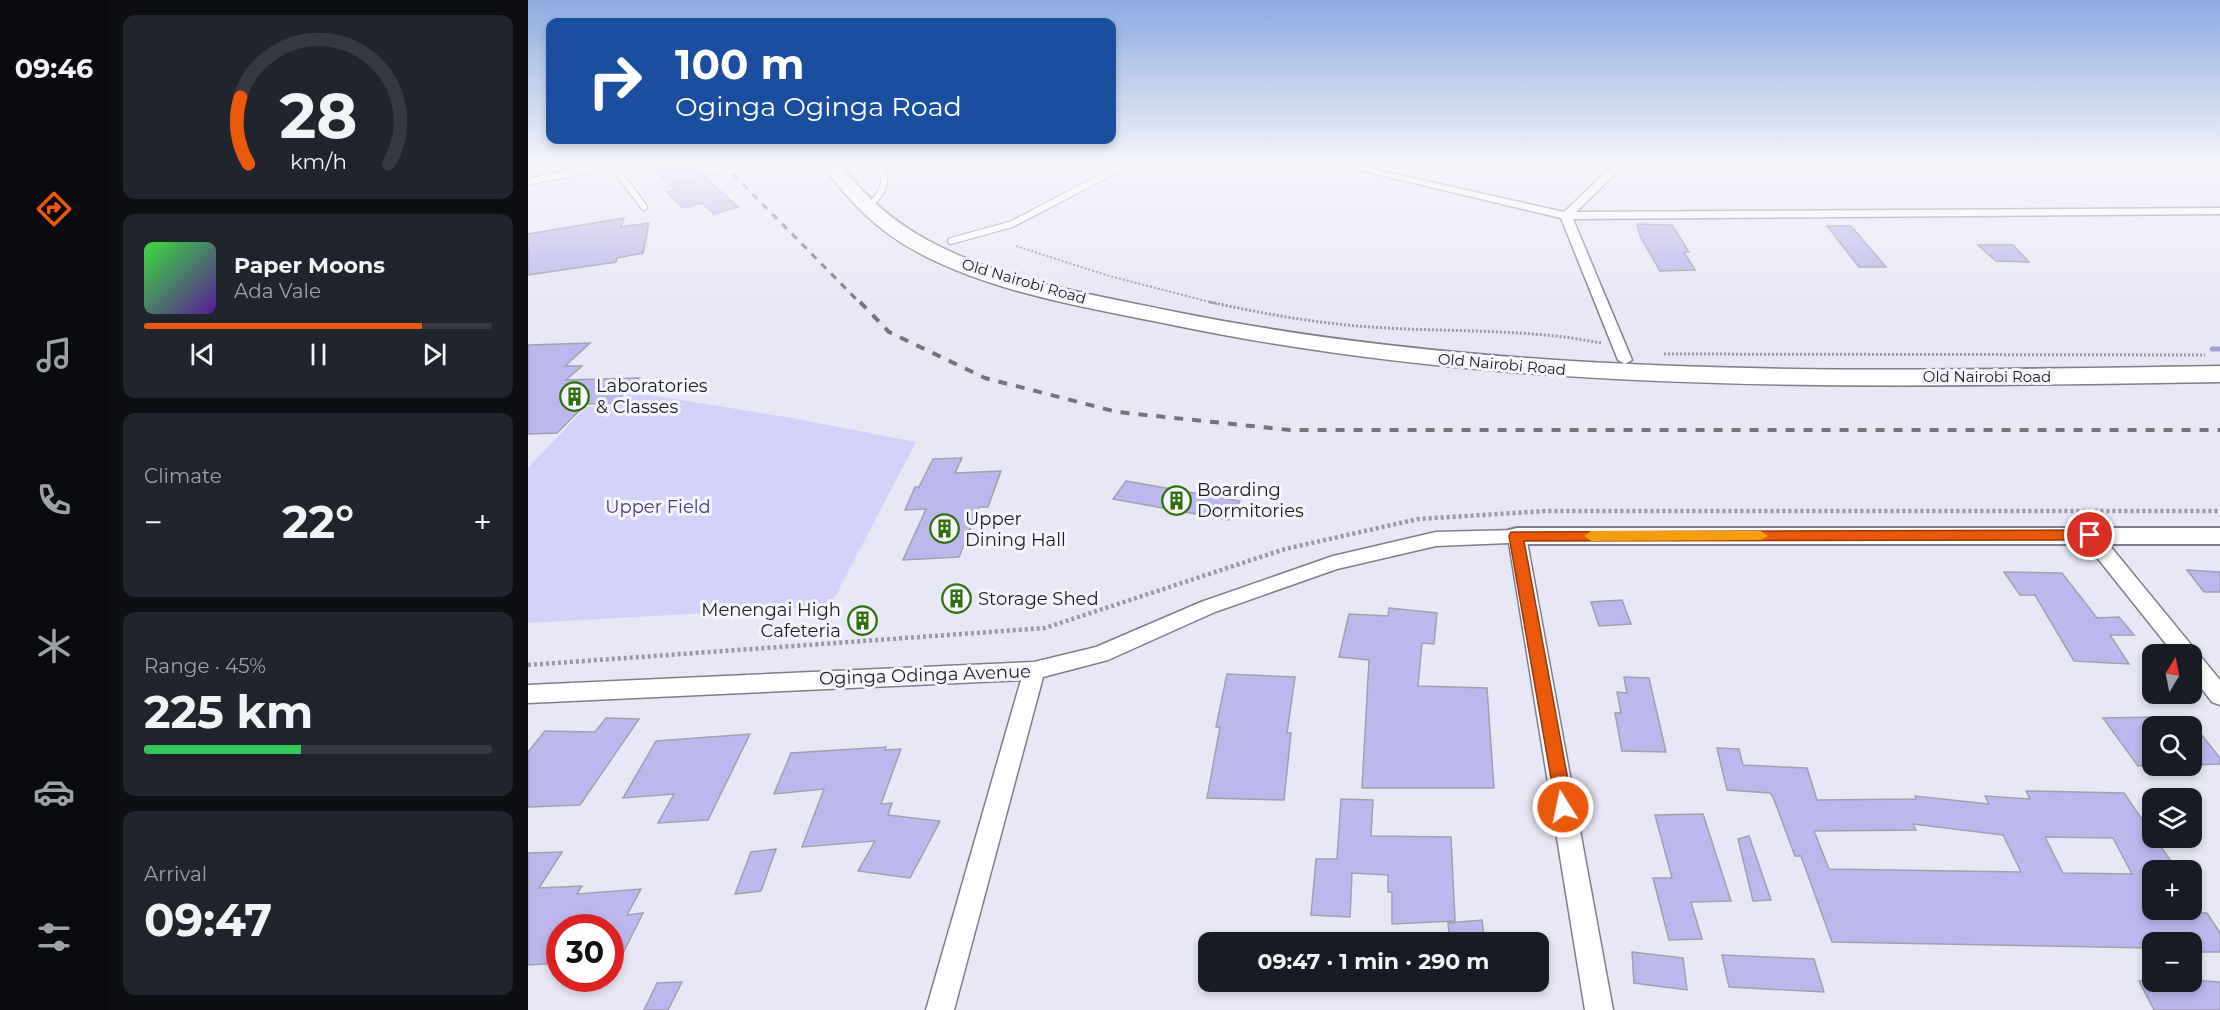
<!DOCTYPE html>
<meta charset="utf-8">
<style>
:root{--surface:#171b24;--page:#20242c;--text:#f1f3f6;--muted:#9ea1a6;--line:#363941;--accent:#ea580c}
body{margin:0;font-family:Montserrat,sans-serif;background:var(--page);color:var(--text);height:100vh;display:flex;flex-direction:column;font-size:22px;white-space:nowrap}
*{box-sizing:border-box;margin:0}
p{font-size:20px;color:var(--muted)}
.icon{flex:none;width:33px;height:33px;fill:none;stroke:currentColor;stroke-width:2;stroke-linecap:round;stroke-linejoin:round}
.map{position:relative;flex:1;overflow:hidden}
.details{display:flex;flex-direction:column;gap:15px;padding:15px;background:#0d0f14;width:420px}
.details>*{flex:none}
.hud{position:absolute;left:18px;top:18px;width:570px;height:126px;border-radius:12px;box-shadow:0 3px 9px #0003;background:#1a4fa0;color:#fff;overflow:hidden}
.needle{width:39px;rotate:10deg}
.fabs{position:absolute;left:1614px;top:644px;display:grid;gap:12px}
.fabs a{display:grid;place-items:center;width:60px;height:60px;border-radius:12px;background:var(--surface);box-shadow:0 3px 9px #0003;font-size:30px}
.speed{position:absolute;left:18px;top:914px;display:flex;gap:12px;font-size:30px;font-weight:700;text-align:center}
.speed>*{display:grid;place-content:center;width:78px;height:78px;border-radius:50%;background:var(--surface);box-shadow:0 3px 9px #0003;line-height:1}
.speed .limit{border:9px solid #d22;background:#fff;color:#111}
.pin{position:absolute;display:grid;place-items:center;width:51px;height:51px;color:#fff;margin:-26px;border:3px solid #fff;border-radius:50%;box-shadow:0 2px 6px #0007}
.me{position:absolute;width:66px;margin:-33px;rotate:350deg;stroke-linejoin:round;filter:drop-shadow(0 0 4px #0008)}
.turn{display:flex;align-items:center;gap:21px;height:126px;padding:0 30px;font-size:27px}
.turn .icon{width:78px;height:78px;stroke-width:2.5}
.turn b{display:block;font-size:42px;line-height:51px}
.big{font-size:45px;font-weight:700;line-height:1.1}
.details .widget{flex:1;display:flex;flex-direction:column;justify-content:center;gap:9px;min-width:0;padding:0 21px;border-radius:12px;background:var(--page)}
.details .dial{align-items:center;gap:0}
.dial svg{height:156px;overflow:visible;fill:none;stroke:var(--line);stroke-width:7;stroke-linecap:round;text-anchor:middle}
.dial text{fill:var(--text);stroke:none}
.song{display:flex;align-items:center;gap:18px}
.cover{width:72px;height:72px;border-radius:9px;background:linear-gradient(135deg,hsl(120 70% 55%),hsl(270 70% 35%))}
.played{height:6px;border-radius:3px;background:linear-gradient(90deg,var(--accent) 80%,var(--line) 80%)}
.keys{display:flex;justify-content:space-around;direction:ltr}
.heat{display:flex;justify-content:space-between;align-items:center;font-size:33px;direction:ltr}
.charge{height:9px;border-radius:4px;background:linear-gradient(90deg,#34c759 45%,var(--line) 0)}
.trip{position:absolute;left:670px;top:932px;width:351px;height:60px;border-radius:12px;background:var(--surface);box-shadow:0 3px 9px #0003;font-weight:700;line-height:60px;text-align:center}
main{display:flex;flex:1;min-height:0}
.tab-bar{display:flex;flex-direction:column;width:108px;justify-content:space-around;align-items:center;background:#090b0e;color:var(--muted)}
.tab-bar .icon{width:42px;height:42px}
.tab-bar .current{color:var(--accent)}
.tab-bar b{font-size:27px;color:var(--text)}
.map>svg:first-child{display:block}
.green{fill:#d4d1fb}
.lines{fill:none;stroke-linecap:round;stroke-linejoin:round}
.stream{stroke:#a39fd3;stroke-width:5}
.building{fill:#bcb8ed;stroke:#a0a0ae;stroke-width:1.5;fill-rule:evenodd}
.service-casing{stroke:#7e7d8b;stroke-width:8}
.minor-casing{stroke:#7e7d8b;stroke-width:3}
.tertiary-casing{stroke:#7e7d8b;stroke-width:4}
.trunk-casing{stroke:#7e7d8b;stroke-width:3}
.path-far2{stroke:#9998a4;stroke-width:2;stroke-dasharray:2 2;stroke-linecap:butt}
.path-far1{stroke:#9998a4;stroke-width:3;stroke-dasharray:2 2;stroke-linecap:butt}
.path{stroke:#9998a4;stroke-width:4.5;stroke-dasharray:3 3;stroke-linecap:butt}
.service{stroke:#fff;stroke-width:6}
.minor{fill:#fff;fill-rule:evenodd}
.tertiary{fill:#fff;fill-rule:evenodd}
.trunk{fill:#fff;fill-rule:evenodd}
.rail-far1{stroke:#74747d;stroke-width:3;stroke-dasharray:7 7;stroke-linecap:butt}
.rail{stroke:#74747d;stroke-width:4;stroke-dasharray:9 9;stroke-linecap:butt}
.path-bridge{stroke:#9998a4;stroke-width:2;stroke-dasharray:2 2;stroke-linecap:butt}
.route{fill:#ea580c;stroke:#983908;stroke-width:1.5}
.slow{fill:#f59e0b}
.labels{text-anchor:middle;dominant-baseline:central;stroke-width:6;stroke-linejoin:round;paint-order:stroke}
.far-street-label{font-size:15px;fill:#1d1d22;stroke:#f5f5fe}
.poi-label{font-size:18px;fill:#1d1d22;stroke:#f5f5fe;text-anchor:start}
.park-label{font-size:18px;fill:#493f80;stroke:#f5f5fe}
.street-label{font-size:18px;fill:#1d1d22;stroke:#f5f5fe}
</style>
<main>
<nav class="tab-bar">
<b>09:46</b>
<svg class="icon current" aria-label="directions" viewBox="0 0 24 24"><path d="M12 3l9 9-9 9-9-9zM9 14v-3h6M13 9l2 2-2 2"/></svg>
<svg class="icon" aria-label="music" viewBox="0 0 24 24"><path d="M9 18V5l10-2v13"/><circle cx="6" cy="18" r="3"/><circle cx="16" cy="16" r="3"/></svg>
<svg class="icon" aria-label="phone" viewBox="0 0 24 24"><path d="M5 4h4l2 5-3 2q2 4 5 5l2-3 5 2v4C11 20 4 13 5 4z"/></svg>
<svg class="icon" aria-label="climate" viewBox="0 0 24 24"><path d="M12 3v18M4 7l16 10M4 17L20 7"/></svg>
<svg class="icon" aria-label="car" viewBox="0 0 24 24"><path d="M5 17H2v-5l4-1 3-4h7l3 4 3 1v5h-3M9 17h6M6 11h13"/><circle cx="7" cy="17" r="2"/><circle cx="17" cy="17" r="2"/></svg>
<svg class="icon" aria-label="filters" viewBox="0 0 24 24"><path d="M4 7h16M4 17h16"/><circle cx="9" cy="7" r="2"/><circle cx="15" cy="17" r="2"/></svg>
</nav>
<section class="details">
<div class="widget dial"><svg viewBox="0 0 100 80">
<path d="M14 69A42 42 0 1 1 86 69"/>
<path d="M14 69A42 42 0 0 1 10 35" stroke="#ea580c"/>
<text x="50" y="56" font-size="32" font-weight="700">28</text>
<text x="50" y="72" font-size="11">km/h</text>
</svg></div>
<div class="widget">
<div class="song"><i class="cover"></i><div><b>Paper Moons</b><p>Ada Vale</p></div></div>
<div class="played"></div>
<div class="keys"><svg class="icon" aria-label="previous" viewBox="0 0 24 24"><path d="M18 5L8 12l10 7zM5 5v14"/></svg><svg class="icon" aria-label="pause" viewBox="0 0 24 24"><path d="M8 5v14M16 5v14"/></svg><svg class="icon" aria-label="next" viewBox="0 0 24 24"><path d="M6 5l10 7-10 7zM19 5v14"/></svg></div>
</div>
<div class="widget"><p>Climate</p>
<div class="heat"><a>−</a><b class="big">22°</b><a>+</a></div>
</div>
<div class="widget"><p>Range · 45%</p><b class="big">225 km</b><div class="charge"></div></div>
<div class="widget"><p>Arrival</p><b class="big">09:47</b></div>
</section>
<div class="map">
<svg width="1692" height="1010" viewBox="0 0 1692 1010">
<rect width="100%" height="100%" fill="#e8e7f6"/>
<!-- green -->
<path class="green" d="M 103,392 L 264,418 L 388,442 L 302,606 L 0,623 L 0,468 L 58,407 L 88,406 Z"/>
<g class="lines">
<!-- stream -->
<path class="stream" d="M 1684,349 L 1692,349"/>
</g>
<!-- building -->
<g class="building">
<path d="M 121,164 L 162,164 L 210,207 L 186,214 L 174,203 L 154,208 L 139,192 L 147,190 Z"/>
<path d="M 96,218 L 93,227 L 121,223 L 115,253 L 89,258 L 88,262 L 0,275 L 0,234 Z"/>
<path d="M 1109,224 L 1144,225 L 1161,252 L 1156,252 L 1167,270 L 1132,271 L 1112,236 Z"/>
<path d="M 1299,226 L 1323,226 L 1358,267 L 1331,267 Z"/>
<path d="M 1450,245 L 1485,245 L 1501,262 L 1468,261 Z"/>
<path d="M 62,343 L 37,366 L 54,366 L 38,380 L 111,378 L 87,403 L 58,404 L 29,433 L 0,434 L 0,345 Z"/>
<path d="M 434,458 L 427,473 L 473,471 L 460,507 L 451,507 L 431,557 L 375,560 L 398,509 L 377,510 L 387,487 L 391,487 L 405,459 Z"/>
<path d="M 598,481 L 712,501 L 701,520 L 585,499 Z"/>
<path d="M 1659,570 L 1692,572 L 1692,592 L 1676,592 Z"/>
<path d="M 1476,572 L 1534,573 L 1569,618 L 1591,617 L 1606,635 L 1582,635 L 1601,664 L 1546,661 L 1507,595 L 1492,595 Z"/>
<path d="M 1094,600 L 1103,624 L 1071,626 L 1063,602 Z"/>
<path d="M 861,608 L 909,613 L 906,644 L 894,643 L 890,686 L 959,688 L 966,788 L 834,788 L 841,660 L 811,657 L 821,614 L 860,616 Z"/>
<path d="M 699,674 L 767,677 L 759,733 L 763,733 L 756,800 L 679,798 L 692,727 L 688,727 Z"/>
<path d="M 1096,677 L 1121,678 L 1138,752 L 1094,751 L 1087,713 L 1093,713 L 1089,692 L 1099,693 Z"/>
<path d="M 1624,717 L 1624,765 L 1610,766 L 1575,718 Z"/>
<path d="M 78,718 L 111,719 L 52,805 L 0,807 L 0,752 L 17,731 L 67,732 Z"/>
<path d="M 1664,723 L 1692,758 L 1692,764 L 1664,765 Z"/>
<path d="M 222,734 L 180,820 L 130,823 L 146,794 L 95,798 L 128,741 Z"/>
<path d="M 358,747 L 357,750 L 373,749 L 353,804 L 364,803 L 360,815 L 412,821 L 382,878 L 330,871 L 347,841 L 274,847 L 296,789 L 246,794 L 263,753 Z"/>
<path d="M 1189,748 L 1211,749 L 1215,765 L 1279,768 L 1289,800 L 1388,799 L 1387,796 L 1461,804 L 1457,796 L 1502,799 L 1498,791 L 1596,793 L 1649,870 L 1624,870 L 1624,913 L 1679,913 L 1692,933 L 1692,952 L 1664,952 L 1664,942 L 1624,942 L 1624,948 L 1304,942 L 1273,856 L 1267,856 L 1245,797 L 1242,793 L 1199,790 ZM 1385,824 L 1475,835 L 1493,872 L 1301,869 L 1286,831 L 1388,830 ZM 1517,837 L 1585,838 L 1604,874 L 1535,873 Z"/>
<path d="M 813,799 L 845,800 L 843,836 L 923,837 L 927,921 L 864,924 L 864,892 L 860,892 L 860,875 L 824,873 L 822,917 L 783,915 L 788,859 L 809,859 Z"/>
<path d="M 1175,814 L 1203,901 L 1163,902 L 1174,939 L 1141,940 L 1125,878 L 1144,878 L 1127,815 Z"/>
<path d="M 1221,836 L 1243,900 L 1225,901 L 1210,839 Z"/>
<path d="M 248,849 L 233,891 L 207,894 L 223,852 Z"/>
<path d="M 34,852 L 11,888 L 54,886 L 49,894 L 113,889 L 99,915 L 115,913 L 82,979 L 82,927 L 32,927 L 32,963 L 0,965 L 0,853 Z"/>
<path d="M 954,920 L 957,942 L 922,942 L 920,923 Z"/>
<path d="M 1104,952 L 1155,958 L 1159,990 L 1106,983 Z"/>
<path d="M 1194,955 L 1286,959 L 1296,992 L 1201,987 Z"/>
<path d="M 1664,980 L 1692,982 L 1692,1010 L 1626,1010 L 1611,981 Z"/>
<path d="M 154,982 L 140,1010 L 116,1010 L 129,983 Z"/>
</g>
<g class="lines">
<defs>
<g id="service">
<path d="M 84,164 L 116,207"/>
<path d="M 0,182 L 84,164"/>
<path d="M 347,200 C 358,186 359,180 350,164"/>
<path d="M 423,241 L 484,224 L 599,164"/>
</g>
<g id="minor">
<path d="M 806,164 L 823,164 L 1036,212 L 1086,164 L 1097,164 L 1048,212 L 1692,208 L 1692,214 L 1045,219 L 1104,360 L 1097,364 L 1090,360 L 1033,218 Z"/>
<path d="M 1562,529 L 1569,530 L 1692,680 L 1692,705 L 1684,702 L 1664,676 L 1664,654 L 1646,654 L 1555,540 L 1553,535 L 1555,530 Z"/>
<path d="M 989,530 L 996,531 L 998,536 L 1085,1010 L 1057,1010 L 981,543 L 908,546 L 809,569 L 687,612 L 580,660 L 515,677 L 426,1010 L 398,1010 L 493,680 L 0,703 L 0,685 L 506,662 L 568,647 L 673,602 L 805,556 L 908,532 Z"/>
</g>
<path id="tertiary" d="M 989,528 L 1692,528 L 1692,544 L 989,544 L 981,542 L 977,536 L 981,530 Z"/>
<path id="trunk" d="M 294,164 L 312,164 C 337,197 365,222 403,242 C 476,281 563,294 643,311 C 989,381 1341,371 1692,366 L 1692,382 C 1339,387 988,397 640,324 C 556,307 466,293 389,252 C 349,230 320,201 294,164 Z"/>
</defs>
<!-- service casing -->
<use href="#service" class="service-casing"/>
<!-- minor casing -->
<use href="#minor" class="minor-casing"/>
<!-- tertiary casing -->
<use href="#tertiary" class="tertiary-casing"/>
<!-- trunk casing -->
<use href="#trunk" class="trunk-casing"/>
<!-- path-far2 -->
<g class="path-far2">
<path d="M 208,168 L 222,165"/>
<path d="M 176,176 L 186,174"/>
<path d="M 488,246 L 578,275 L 689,304"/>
</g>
<!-- path-far1 -->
<g class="path-far1">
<path d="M 682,302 C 740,315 799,325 859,328 C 931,332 1002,329 1073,343"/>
<path d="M 1136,354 L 1677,355"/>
</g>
<!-- path -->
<path class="path" d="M 0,665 L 517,628 L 757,549 L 890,519 L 1018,511 L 1692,511"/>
<!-- service -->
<use href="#service" class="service"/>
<!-- minor -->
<use href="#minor" class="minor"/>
<!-- tertiary -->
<use href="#tertiary" class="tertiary"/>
<!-- trunk -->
<use href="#trunk" class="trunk"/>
<!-- rail-far1 -->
<path class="rail-far1" d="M 195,164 L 333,304"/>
<!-- rail -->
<path class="rail" d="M 332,302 L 361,332 L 457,378 L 589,412 L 762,430 L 1692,430"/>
<!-- path-bridge -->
<path class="path-bridge" d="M 186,174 L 208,168"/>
</g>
<!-- sky -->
<linearGradient id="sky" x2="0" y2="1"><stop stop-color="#8cace0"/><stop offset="0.54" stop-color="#f5f4fb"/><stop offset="1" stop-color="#f5f4fb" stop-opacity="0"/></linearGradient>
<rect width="1692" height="305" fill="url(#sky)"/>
<!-- route -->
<path class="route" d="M 1562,530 L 1569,535 L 1562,540 L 996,541 L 1045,807 L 1042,813 L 1035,815 L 1029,813 L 981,536 L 983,532 Z"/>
<!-- slow -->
<path class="slow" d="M 1063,531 L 1233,531 L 1240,536 L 1233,540 L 1063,541 L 1056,536 Z"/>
<!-- icons -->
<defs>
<symbol id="building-ring" viewBox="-11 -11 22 22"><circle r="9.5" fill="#f5f5fe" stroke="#2e7009" stroke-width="1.5"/><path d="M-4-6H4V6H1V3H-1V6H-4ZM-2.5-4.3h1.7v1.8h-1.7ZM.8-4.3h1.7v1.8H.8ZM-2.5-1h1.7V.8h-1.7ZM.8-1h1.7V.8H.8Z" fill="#2e7009"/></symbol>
</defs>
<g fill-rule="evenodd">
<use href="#building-ring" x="30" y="380" width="33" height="33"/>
<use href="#building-ring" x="632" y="484" width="33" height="33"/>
<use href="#building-ring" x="400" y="512" width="33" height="33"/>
<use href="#building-ring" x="412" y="582" width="33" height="33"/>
<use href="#building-ring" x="318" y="604" width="33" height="33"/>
</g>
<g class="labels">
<!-- far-street labels -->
<g class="far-street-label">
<text transform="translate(496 281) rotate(16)">Old Nairobi Road</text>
<text transform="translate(974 364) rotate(5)">Old Nairobi Road</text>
<text x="1459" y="376">Old Nairobi Road</text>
</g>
<!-- poi labels -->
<g class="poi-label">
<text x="68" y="386">Laboratories<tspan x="68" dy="21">&amp; Classes</tspan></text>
<text x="669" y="490">Boarding<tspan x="669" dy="21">Dormitories</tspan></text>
<text x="437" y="519">Upper<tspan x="437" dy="21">Dining Hall</tspan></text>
<text x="450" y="599">Storage Shed</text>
<text x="313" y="610" text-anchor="end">Menengai High<tspan x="313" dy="21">Cafeteria</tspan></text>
</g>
<!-- park labels -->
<g class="park-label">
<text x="130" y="507">Upper Field</text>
</g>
<!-- street labels -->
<g class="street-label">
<text transform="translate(397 675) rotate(-2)">Oginga Odinga Avenue</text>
</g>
</g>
</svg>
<div class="fabs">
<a><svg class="needle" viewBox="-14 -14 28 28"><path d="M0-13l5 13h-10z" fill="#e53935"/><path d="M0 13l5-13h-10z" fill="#9ea1a6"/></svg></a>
<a><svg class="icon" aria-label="search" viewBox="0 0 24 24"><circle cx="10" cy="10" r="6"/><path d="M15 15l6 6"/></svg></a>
<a><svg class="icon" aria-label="layers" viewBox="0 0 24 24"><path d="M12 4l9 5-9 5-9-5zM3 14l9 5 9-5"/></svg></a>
<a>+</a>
<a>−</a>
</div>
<div class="speed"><div class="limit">30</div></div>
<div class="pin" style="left:1562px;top:535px;background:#d93025"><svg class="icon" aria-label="arrive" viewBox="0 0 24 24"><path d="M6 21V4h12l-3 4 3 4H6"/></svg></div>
<svg class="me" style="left:1035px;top:807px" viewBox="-20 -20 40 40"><circle r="17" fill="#ea580c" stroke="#fff" stroke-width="3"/><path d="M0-11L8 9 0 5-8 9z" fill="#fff"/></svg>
<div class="trip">09:47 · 1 min · 290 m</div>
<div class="hud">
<div class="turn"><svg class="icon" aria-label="right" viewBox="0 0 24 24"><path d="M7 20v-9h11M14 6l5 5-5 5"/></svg><div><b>100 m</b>Oginga Oginga Road</div></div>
</div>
</div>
</main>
